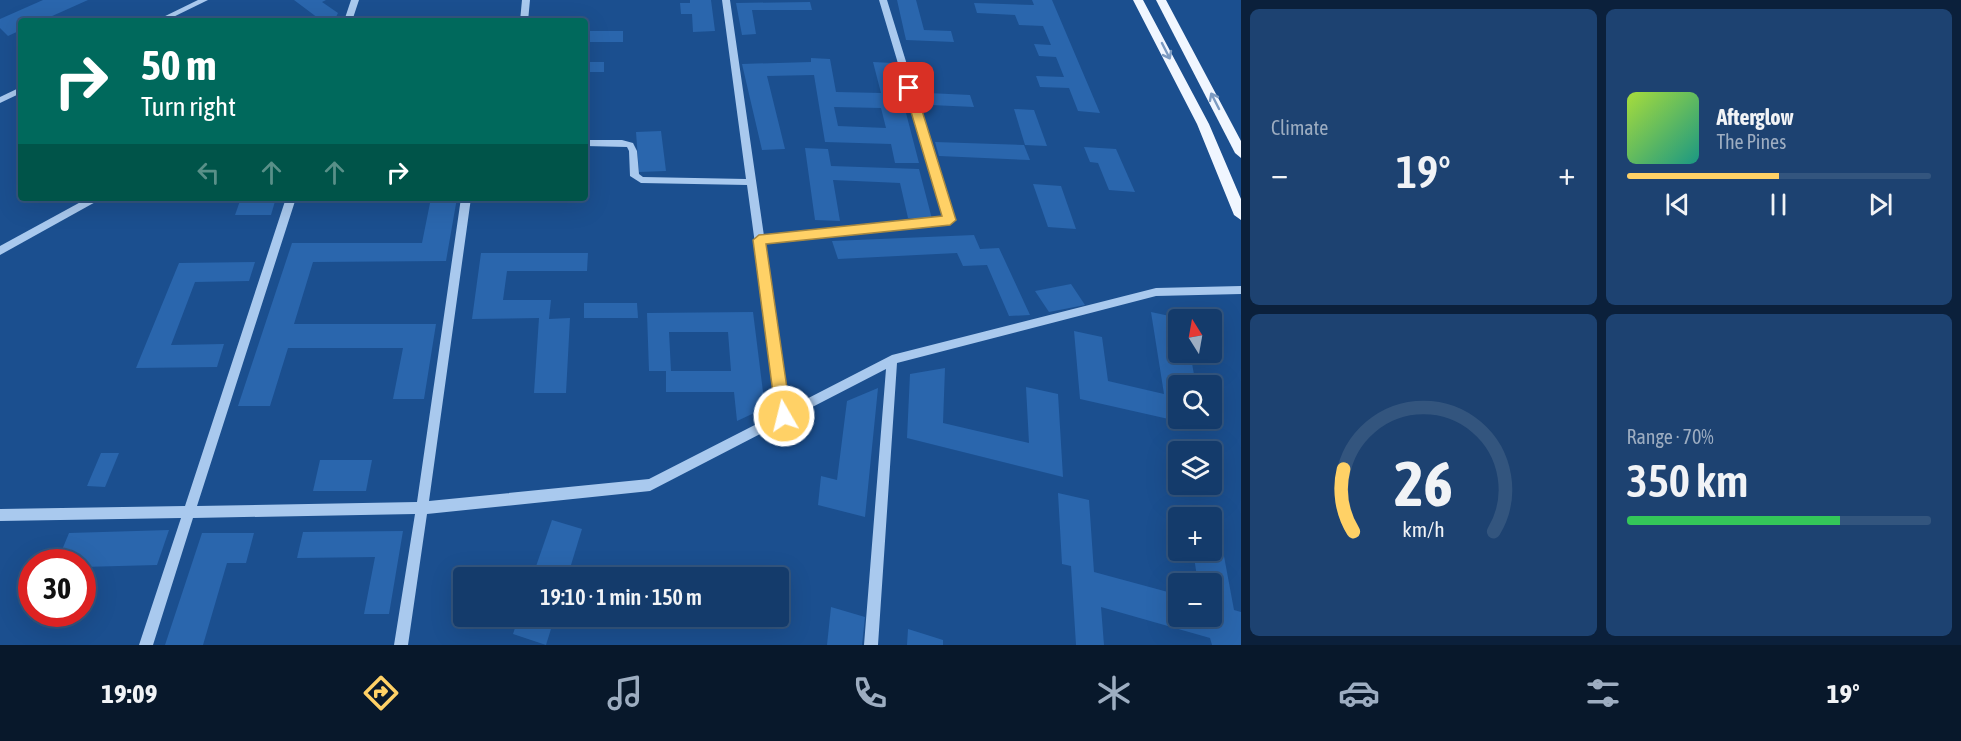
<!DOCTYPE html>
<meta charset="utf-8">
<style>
:root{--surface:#143b6b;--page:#1d4271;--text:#f1f3f6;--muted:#9dadc1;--line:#33557e;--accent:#ffd166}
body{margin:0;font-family:"Asap Condensed",sans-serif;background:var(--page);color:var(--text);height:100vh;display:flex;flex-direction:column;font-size:22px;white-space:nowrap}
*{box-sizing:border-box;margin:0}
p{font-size:20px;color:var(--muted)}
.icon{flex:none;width:33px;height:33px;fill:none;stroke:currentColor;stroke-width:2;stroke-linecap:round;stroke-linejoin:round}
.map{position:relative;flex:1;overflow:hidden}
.details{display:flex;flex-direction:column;gap:9px;padding:9px;background:#0b203b;width:720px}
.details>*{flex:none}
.hud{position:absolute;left:18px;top:18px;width:570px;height:183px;border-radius:6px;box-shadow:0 6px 24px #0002,0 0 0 2px var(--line);background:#00695c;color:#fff;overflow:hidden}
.needle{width:39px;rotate:349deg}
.fabs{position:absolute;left:1168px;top:309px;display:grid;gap:12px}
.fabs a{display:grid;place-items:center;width:54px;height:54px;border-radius:6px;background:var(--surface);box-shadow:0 6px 24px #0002,0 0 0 2px var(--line);font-size:30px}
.speed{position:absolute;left:18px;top:549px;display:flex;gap:12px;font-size:30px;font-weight:700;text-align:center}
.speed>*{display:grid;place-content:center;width:78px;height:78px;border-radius:50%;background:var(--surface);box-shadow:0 6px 24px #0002,0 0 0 2px var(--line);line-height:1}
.speed .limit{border:9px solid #d22;background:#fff;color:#111}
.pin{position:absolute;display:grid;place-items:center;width:51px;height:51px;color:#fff;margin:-26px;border-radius:12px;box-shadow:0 3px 9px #0006}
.me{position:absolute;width:66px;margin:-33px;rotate:352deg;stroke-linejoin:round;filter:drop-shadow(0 0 4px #0008)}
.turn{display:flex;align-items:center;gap:21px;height:126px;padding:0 24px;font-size:27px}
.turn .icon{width:78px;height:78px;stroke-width:2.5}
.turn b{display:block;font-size:42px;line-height:51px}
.lanes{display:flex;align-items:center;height:57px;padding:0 24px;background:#0003;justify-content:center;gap:30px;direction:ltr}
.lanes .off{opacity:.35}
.big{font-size:45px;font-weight:600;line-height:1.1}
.details .card{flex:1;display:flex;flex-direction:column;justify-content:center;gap:9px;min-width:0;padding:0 21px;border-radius:9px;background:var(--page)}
.details .dial{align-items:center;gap:0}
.dial svg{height:156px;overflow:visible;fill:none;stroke:var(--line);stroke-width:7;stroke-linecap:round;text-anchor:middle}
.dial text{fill:var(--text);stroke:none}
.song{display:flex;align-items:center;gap:18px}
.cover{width:72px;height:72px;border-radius:9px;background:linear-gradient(135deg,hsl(80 70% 55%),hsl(170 70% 35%))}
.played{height:6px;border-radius:3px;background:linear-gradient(90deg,var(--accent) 50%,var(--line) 50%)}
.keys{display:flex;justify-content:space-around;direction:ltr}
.heat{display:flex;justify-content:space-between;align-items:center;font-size:33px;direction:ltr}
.charge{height:9px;border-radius:4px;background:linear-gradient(90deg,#34c759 70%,var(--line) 0)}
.details .tiles{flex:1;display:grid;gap:9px;grid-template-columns:repeat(2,1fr)}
.trip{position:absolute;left:453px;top:567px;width:336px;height:60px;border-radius:6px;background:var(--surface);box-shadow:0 6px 24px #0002,0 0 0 2px var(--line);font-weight:600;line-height:60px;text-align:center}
.tabs{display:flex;height:96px;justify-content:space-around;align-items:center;background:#08182b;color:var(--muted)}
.tabs .icon{width:42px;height:42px}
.tabs .current{color:var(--accent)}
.tabs b{font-size:27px;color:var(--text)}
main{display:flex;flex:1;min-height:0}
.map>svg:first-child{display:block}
.building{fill:#2a66ad;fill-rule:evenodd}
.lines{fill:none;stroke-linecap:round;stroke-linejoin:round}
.minor{fill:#a9c9ee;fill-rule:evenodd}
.major{fill:#f0f6ff;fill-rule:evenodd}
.oneway{stroke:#7b9ac1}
.route{fill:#ffd166;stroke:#a68842;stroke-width:1.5}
</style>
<main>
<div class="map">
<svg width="1241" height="645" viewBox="0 0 1241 645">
<rect width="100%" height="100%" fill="#1b4f8f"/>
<!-- building -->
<g class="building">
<path d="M 43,0 L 88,0 L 41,21 L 21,21 L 21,30 L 8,36 L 0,28 L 0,19 Z"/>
<path d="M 294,0 L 326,0 L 322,2 L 338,13 L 334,21 L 322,21 Z"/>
<path d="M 690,0 L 711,0 L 715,31 L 693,32 L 692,14 L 681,14 L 680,3 L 690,3 Z"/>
<path d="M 897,0 L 916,0 L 924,30 L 951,31 L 954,42 L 906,40 Z"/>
<path d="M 1032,0 L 1052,0 L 1100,113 L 1078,111 L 1069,88 L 1040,87 L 1036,76 L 1064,77 L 1056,57 L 1039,56 L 1034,44 L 1051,45 L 1043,26 L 1019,25 L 1015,15 L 977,13 L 974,3 L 1034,5 Z"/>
<path d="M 810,2 L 812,10 L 752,10 L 756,34 L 742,35 L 736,3 Z"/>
<rect x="585" y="31" width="38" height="11"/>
<path d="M 811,58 L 830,59 L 836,92 L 881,93 L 873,62 L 893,63 L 919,163 L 895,163 L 891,144 L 825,142 L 814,75 L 767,76 L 785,149 L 762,150 L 742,64 L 811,62 ZM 834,107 L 881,108 L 886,128 L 838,126 Z"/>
<rect x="585" y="62" width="19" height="10"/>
<path d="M 928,93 L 970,95 L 974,107 L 931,105 Z"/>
<path d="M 1014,109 L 1034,110 L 1047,146 L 1025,145 Z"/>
<path d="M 661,131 L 666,171 L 639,172 L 636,132 Z"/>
<path d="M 935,142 L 1024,145 L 1030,160 L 939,156 Z"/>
<path d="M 1084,147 L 1116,149 L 1135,192 L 1109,190 L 1098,163 L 1090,162 Z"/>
<path d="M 805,148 L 828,149 L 831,166 L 919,169 L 932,219 L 908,218 L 900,183 L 833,180 L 840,221 L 815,220 Z"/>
<path d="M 1033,184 L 1061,186 L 1076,229 L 1048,227 Z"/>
<path d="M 241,198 L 276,198 L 271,215 L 235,215 Z"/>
<path d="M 431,198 L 457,198 L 446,261 L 313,262 L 294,324 L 436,324 L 424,399 L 393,399 L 403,348 L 288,348 L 270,406 L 238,406 L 292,243 L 422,243 Z"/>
<path d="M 974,235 L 980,249 L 999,248 L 1030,315 L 1009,316 L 987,265 L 963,266 L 957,253 L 838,259 L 832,241 Z"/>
<path d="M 481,253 L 588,253 L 587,271 L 507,271 L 503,300 L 551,300 L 549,319 L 570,318 L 566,393 L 534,393 L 539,318 L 472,319 Z"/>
<path d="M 255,262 L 249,281 L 195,282 L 171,345 L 224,344 L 217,367 L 136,368 L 179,263 Z"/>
<path d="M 1071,284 L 1085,305 L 1049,312 L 1035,291 Z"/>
<path d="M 584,303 L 637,303 L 638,318 L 584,318 Z"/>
<path d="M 753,312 L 765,408 L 737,421 L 734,392 L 666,392 L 666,371 L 649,371 L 647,313 ZM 669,332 L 728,332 L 731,371 L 671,371 Z"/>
<path d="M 1151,312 L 1179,318 L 1179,352 L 1190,352 L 1196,386 L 1179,386 L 1179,418 L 1203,418 L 1204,427 L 1080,399 L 1074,331 L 1102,337 L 1108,381 L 1164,394 Z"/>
<path d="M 945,368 L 943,423 L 1029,443 L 1026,387 L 1058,394 L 1063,477 L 907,438 L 910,374 Z"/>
<path d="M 878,388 L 865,517 L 818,505 L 821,476 L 837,480 L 847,401 Z"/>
<path d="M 101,453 L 119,453 L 105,487 L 87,486 Z"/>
<path d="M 320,460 L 372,460 L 366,491 L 313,491 Z"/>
<path d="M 1058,493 L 1089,500 L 1094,572 L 1179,595 L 1179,616 L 1212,616 L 1212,584 L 1198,584 L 1193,550 L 1212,550 L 1212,518 L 1187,518 L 1185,505 L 1216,513 L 1234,610 L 1241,612 L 1241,645 L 1212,645 L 1210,638 L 1101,607 L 1104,645 L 1076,645 L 1071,566 L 1062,564 Z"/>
<path d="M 552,520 L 582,529 L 567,578 L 532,578 Z"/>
<path d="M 169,530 L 157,565 L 82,567 L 82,562 L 57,562 L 69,533 Z"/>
<path d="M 403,531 L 389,614 L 364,614 L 375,557 L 297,558 L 303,532 Z"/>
<path d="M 202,533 L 254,533 L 246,563 L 227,563 L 203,645 L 165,645 Z"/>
<path d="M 831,607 L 865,617 L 862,645 L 827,645 Z"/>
<path d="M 519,616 L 555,616 L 546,645 L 513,634 Z"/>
<path d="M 908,629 L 943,640 L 943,645 L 907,645 Z"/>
</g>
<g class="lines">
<!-- minor -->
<g class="minor">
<path d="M 198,0 L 208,0 L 165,21 L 155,21 Z"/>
<path d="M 351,0 L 359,0 L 352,21 L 344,21 Z"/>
<path d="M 522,0 L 530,0 L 528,21 L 520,21 Z"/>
<path d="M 722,0 L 730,0 L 764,236 L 944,217 L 879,0 L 887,0 L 955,220 L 950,224 L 765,243 L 789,408 L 892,355 L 1156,288 L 1241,286 L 1241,294 L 1156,296 L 897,363 L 878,645 L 864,645 L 886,369 L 650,491 L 427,514 L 408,645 L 394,645 L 415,514 L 193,518 L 153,645 L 139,645 L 181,518 L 0,521 L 0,509 L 185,506 L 286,198 L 296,198 L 197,506 L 417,502 L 461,198 L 471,198 L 429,501 L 649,479 L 778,413 L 747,185 L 641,183 L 630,176 L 629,151 L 627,147 L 585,146 L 585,140 L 622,140 L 633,143 L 637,151 L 639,174 L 643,177 L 746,179 Z"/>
<path d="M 21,87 L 21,93 L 0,103 L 0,97 Z"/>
<path d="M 88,198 L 101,198 L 99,200 L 0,255 L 0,246 Z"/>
</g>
<!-- major -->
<g class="major">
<path d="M 1133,0 L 1143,0 L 1209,124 L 1241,199 L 1241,220 L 1234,215 L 1197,124 Z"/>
<path d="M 1156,0 L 1166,0 L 1241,141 L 1241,158 L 1235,153 Z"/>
</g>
</g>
<!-- one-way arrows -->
<defs><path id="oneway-shaft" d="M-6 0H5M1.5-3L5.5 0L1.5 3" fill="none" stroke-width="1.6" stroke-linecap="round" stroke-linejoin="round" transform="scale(1.5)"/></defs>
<g class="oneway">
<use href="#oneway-shaft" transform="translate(1166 51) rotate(63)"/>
<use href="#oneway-shaft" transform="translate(1215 101) rotate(-117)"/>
</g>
<!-- route -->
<path class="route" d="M 909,85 L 915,88 L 956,220 L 950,225 L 766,244 L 791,416 L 789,421 L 784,423 L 779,421 L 776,416 L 753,240 L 759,235 L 942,216 L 904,88 Z"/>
</svg>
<div class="fabs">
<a><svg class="needle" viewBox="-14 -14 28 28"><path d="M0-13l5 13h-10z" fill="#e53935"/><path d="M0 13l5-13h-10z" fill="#9dadc1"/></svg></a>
<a><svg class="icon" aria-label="search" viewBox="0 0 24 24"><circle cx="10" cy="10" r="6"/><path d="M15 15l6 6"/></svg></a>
<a><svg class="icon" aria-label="layers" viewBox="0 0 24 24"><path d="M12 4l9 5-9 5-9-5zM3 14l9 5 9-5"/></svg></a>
<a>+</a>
<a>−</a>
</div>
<div class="speed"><div class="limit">30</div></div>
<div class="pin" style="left:909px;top:88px;background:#d93025"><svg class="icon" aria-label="arrive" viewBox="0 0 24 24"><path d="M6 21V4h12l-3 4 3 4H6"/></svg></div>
<svg class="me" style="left:784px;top:416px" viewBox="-20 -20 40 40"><circle r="17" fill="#ffd166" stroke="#fff" stroke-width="3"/><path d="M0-11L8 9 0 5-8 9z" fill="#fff"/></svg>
<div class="trip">19:10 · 1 min · 150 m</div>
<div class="hud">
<div class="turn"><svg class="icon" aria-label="right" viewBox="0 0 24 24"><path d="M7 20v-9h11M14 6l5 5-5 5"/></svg><div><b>50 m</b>Turn right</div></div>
<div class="lanes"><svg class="icon off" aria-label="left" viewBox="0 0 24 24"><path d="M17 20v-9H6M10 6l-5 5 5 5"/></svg><svg class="icon off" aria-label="ahead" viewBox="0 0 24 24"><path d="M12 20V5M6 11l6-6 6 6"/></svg><svg class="icon off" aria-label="ahead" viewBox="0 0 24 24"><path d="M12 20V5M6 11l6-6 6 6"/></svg><svg class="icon" aria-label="right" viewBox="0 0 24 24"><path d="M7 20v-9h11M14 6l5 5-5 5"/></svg></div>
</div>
</div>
<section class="details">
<div class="tiles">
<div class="card"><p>Climate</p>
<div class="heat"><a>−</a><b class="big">19°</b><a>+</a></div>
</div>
<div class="card">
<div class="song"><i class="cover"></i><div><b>Afterglow</b><p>The Pines</p></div></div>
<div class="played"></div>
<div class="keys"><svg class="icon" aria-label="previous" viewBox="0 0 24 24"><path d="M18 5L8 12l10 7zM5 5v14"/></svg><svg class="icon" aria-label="pause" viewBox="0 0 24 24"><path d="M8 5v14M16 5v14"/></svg><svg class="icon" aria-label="next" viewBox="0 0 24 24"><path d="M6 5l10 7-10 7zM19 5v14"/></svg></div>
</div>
<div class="card dial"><svg viewBox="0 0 100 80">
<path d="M14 69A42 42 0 1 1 86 69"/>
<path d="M14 69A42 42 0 0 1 9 37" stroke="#ffd166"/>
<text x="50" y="56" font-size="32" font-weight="700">26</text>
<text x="50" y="72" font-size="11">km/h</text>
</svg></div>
<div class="card"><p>Range · 70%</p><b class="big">350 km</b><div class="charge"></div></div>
</div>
</section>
</main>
<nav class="tabs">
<b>19:09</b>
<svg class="icon current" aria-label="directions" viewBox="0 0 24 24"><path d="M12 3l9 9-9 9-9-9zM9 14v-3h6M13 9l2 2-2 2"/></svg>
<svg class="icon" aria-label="music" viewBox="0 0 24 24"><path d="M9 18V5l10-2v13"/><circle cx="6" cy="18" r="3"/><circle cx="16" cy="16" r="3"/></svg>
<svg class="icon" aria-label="phone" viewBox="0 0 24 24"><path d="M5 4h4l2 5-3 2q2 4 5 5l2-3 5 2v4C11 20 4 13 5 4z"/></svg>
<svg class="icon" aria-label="climate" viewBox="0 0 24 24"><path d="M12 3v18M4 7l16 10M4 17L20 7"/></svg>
<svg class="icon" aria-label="car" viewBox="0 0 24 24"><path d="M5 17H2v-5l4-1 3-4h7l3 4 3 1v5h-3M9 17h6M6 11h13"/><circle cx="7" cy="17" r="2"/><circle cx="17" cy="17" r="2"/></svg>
<svg class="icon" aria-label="filters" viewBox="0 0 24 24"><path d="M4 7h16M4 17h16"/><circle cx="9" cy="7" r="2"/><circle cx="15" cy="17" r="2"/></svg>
<b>19°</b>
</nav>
